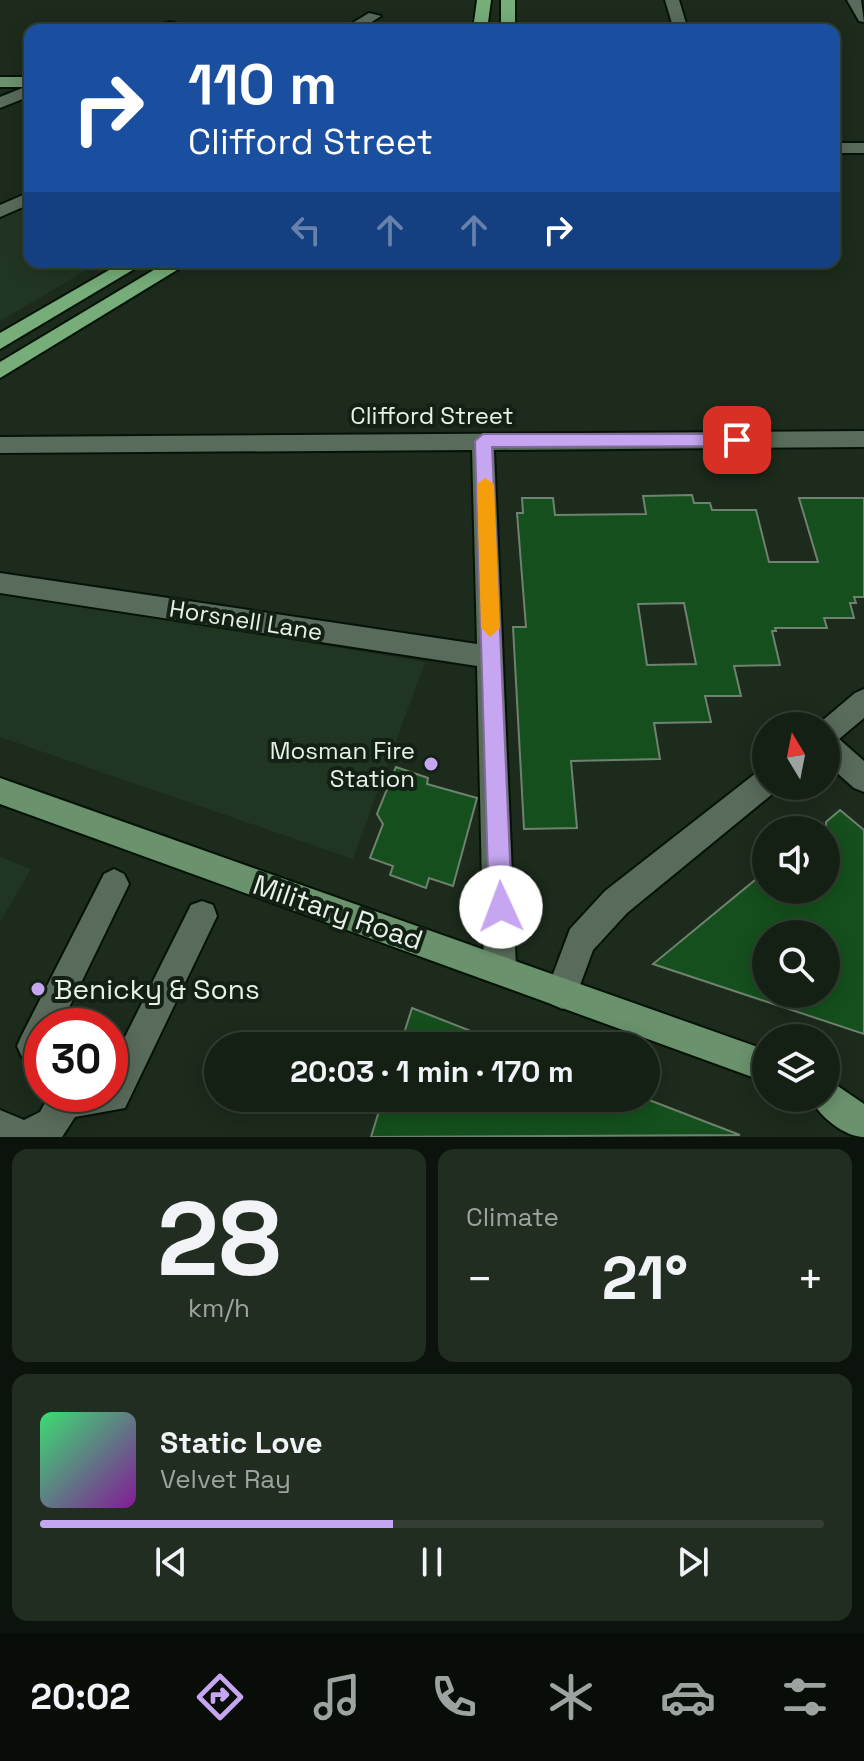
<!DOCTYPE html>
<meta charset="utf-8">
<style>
:root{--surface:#152015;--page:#222d22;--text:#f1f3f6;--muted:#9da3a0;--line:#343e34;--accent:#c6a6f0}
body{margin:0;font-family:"Space Grotesk",sans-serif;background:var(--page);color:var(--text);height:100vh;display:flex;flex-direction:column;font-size:30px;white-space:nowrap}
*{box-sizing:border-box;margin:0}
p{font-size:26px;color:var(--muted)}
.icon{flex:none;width:44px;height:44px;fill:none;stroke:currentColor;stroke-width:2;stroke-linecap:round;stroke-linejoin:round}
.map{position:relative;height:1137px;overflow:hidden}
.side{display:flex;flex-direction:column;gap:12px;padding:12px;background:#0c120c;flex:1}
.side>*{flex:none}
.banner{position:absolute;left:24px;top:24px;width:816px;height:244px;border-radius:16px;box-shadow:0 4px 20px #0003,0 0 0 2px var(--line);background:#1a4fa0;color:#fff;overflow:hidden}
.needle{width:52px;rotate:350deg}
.tools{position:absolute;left:752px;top:712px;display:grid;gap:16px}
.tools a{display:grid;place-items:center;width:88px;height:88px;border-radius:50%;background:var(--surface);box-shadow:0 4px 20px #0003,0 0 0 2px var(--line);font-size:40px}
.speed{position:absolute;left:24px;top:1008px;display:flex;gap:16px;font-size:40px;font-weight:700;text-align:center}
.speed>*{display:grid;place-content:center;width:104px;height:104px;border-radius:50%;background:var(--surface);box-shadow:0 4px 20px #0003,0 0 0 2px var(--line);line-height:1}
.speed .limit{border:12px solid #d22;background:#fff;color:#111}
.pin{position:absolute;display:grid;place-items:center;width:68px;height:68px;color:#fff;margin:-34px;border-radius:16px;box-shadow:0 4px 12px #0006}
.me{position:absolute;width:88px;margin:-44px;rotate:358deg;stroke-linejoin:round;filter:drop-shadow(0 0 6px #0008)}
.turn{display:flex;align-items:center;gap:28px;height:168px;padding:0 32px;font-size:36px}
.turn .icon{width:104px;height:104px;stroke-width:2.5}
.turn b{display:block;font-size:56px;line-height:68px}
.lanes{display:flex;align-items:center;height:76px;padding:0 32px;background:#0003;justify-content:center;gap:40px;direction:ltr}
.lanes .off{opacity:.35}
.big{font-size:60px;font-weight:700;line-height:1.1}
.side .widget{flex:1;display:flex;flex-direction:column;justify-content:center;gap:12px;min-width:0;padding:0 28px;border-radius:16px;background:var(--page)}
.side .dial{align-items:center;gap:0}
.dial b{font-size:104px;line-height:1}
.song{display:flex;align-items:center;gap:24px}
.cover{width:96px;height:96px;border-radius:12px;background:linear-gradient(135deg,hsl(140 70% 55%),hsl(290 70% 35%))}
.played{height:8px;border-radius:4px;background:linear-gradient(90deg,var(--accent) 45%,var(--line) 45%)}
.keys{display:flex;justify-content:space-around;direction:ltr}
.heat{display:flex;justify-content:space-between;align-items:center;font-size:44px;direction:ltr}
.side .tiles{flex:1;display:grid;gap:12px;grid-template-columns:1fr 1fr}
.widget:last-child{grid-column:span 2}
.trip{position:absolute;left:204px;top:1032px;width:456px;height:80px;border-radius:40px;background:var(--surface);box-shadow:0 4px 20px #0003,0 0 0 2px var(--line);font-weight:700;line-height:80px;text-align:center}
.dock{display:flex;height:128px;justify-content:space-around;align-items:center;background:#080d08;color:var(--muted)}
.dock .icon{width:56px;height:56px}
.dock .selected{color:var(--accent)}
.dock b{font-size:36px;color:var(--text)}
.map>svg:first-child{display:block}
.built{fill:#213622}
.building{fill:#154f1d;stroke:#6f816f;stroke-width:2;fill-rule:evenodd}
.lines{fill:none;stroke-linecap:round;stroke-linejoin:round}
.minor-casing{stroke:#051306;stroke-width:4}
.major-casing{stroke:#051306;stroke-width:4}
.highway-casing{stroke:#051306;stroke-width:4}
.minor{fill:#596b5a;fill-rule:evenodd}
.major{fill:#6a936d;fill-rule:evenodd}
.highway{fill:#76ad79;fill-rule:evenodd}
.route{fill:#c6a6f0;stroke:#816c9c;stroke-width:2}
.slow{fill:#f59e0b}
.poi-dot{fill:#c6a6f0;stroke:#122113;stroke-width:3}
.labels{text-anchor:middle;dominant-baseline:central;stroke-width:8;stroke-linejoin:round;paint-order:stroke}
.street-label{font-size:24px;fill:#e7f1e7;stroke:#122113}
.poi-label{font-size:24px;fill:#e7f1e7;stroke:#122113;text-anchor:end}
.near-street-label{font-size:28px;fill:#e7f1e7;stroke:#122113}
.near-poi-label{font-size:28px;fill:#e7f1e7;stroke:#122113;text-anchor:start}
</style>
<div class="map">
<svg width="864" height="1137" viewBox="0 0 864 1137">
<rect width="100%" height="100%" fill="#1c2b1c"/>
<!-- built -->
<g class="built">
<path d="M 30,188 L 30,262 L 100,262 L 0,321 L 0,203 Z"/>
<path d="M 0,592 L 425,662 L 353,859 L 0,737 Z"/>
<path d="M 0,857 L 31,869 L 0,922 Z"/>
</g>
<!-- building -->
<g class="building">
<path d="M 692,495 L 694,503 L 710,503 L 712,510 L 756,510 L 769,562 L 818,562 L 799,498 L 864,498 L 864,597 L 854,597 L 856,603 L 850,603 L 854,618 L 824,618 L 827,628 L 775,628 L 776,631 L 772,631 L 780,665 L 734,666 L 741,696 L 705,696 L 711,722 L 654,723 L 660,759 L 571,761 L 577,828 L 524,829 L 513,627 L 526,627 L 517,513 L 523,513 L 522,498 L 553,498 L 555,515 L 646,514 L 643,496 ZM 684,603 L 696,664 L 647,665 L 638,604 Z"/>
<path d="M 396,767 L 428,778 L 427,784 L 477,798 L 453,886 L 429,878 L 426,888 L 390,875 L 393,866 L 370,858 L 383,824 L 377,814 Z"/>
<path d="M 840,810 L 864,830 L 864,1034 L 653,964 L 766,871 L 766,890 L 826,890 L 826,822 ZM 766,934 L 826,934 L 826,994 L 766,994 Z"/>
<path d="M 412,1008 L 504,1044 L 504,1046 L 400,1046 Z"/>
<path d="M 383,1098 L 644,1098 L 740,1135 L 371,1137 Z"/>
</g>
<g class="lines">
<defs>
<g id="minor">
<path d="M 665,0 L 679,0 L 688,30 L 674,30 Z"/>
<path d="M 847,0 L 861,0 L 864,22 L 859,21 Z"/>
<path d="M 369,13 L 381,16 L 359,30 L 341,30 Z"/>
<path d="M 170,22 L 175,23 L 176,30 L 144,30 Z"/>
<path d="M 30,85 L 30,96 L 0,108 L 0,97 Z"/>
<rect x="834" y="143" width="30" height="10"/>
<path d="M 30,192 L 30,204 L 0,217 L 0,205 Z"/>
<path d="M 864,431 L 864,447 L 494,450 L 516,968 L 511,979 L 500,984 L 489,979 L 484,968 L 477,666 L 0,593 L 0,573 L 477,644 L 472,450 L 0,453 L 0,437 Z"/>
<path d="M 864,689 L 864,718 L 839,739 L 864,761 L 864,792 L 854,788 L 826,763 L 826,726 L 816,726 L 855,693 Z"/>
<path d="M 766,769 L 766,786 L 778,786 L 776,791 L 627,913 L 593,950 L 573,1004 L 562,1009 L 551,1004 L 546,993 L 570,929 L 605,891 L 756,773 Z"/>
<path d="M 114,869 L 124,874 L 129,884 L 60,1026 L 42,1026 L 42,1058 L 33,1062 L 22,1057 L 17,1046 L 22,1035 L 104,874 Z"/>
<path d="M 202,901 L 213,905 L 217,916 L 125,1108 L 75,1117 L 62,1137 L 0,1137 L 0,1110 L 24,1120 L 40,1112 L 50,1094 L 110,1094 L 110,1067 L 191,905 Z"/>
</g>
<g id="major">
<rect x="0" y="77" width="30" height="10"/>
<path d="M 0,778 L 766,1050 L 766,1082 L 0,804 Z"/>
<path d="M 826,1078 L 864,1104 L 864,1137 C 845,1137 818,1116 811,1098 L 826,1098 Z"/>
</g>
<g id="highway">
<path d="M 477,0 L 491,0 L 487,30 L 473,30 Z"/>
<rect x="501" y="0" width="14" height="30"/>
<path d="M 123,262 L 146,262 L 0,349 L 0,333 Z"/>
<path d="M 167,262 L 190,262 L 0,378 L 0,362 Z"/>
</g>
</defs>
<!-- minor casing -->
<use href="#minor" class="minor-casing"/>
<!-- major casing -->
<use href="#major" class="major-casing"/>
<!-- highway casing -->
<use href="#highway" class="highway-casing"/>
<!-- minor -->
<use href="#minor" class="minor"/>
<!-- major -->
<use href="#major" class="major"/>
<!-- highway -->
<use href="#highway" class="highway"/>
</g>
<!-- route -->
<path class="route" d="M 483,434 L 737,434 L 745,440 L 737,446 L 492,447 L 512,907 L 509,915 L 501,919 L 493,915 L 489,907 L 475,441 Z"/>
<!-- slow -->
<path class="slow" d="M 485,478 L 494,484 L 500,628 L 490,637 L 481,628 L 477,484 Z"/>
<!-- markers -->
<g class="poi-dot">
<circle cx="431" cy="764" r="8"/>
<circle cx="38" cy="989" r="8"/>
</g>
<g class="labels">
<!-- street labels -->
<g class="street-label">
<text x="432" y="415">Clifford Street</text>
<text transform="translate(246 620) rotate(9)">Horsnell Lane</text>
</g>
<!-- poi labels -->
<g class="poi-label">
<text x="415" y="750">Mosman Fire<tspan x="415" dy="28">Station</tspan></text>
</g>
<!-- near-street labels -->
<g class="near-street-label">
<text transform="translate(338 912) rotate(19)">Military Road</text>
</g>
<!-- near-poi labels -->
<g class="near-poi-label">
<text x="54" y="989">Benicky &amp; Sons</text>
</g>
</g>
</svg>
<div class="tools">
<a><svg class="needle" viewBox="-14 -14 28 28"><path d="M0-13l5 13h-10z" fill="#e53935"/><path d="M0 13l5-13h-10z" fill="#9da3a0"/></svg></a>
<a><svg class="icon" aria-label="sound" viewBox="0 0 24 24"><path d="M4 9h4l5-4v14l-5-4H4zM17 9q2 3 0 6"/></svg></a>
<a><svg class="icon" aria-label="search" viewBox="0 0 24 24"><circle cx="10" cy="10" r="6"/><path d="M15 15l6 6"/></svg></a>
<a><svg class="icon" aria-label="layers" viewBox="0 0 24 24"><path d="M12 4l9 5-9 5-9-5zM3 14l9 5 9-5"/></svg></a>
</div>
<div class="speed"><div class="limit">30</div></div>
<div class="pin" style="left:737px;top:440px;background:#d93025"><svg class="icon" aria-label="arrive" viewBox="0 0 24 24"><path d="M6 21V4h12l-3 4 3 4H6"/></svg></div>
<svg class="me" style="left:501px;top:907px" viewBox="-20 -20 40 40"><circle r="19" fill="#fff"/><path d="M0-13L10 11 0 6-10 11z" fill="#c6a6f0"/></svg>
<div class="trip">20:03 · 1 min · 170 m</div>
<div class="banner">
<div class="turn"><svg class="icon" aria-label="right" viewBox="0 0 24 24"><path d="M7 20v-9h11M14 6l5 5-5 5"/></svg><div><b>110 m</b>Clifford Street</div></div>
<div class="lanes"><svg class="icon off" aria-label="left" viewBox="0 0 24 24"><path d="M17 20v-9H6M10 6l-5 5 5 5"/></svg><svg class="icon off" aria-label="ahead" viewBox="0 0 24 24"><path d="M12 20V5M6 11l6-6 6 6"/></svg><svg class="icon off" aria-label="ahead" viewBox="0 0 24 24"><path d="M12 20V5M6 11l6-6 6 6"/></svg><svg class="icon" aria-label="right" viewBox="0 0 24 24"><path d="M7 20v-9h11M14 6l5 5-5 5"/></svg></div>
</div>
</div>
<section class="side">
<div class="tiles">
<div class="widget dial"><b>28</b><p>km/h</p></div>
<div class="widget"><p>Climate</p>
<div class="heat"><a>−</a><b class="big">21°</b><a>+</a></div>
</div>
<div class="widget">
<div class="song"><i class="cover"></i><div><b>Static Love</b><p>Velvet Ray</p></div></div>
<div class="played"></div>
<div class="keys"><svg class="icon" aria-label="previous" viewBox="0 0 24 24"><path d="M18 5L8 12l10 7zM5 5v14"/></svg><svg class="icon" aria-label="pause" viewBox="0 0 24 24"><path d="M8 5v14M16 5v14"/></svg><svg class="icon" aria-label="next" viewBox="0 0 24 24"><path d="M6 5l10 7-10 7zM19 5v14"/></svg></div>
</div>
</div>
</section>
<nav class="dock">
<b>20:02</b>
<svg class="icon selected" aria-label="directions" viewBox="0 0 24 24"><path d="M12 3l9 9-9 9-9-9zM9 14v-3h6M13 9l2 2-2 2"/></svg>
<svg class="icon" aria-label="music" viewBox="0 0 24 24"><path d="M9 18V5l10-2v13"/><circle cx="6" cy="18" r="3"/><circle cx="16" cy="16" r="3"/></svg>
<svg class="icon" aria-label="phone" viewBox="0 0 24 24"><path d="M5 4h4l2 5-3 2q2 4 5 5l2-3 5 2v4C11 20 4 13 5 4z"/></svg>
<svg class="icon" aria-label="climate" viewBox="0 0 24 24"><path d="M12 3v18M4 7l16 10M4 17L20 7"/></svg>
<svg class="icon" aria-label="car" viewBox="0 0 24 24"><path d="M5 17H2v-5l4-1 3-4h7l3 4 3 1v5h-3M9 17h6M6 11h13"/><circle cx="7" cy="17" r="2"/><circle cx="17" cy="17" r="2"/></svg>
<svg class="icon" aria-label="filters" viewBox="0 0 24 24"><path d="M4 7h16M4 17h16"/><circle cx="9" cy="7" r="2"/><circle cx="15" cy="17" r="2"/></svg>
</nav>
